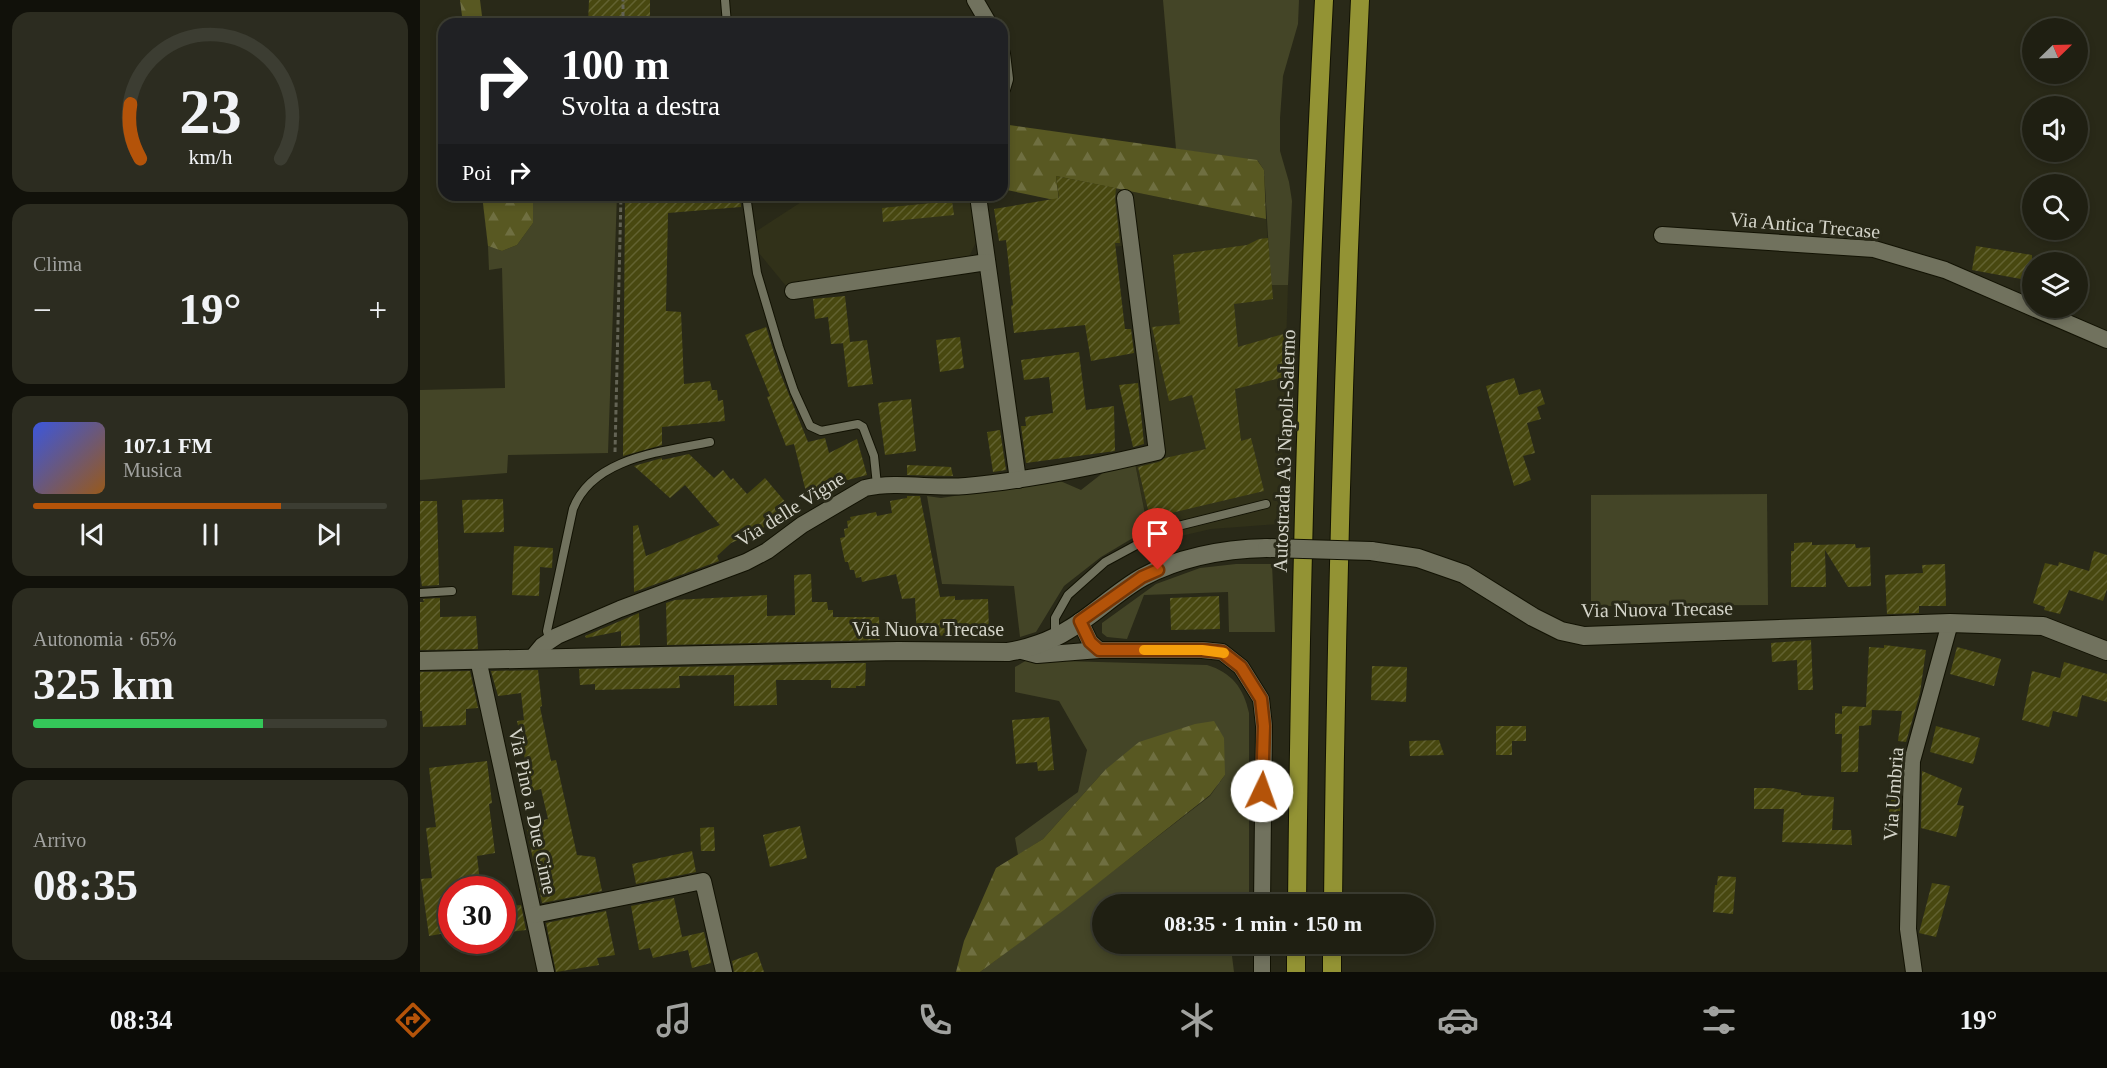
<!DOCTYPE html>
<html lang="it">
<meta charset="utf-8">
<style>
:root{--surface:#1f1f12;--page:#2c2c20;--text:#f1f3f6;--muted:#a1a29f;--line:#3c3d32;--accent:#b45309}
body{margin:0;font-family:Georgia,serif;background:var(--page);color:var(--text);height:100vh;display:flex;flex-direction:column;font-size:22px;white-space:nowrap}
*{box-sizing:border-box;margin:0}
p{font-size:20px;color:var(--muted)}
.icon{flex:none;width:33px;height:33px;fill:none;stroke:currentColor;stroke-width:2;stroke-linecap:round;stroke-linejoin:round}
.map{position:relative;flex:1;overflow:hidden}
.panel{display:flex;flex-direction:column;gap:12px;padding:12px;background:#11110a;width:420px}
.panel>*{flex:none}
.guide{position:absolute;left:18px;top:18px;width:570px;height:183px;border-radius:18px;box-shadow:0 3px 9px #0003,0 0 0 2px var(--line);background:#202124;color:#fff;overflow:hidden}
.needle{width:39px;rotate:67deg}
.fabs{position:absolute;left:1602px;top:18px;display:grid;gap:12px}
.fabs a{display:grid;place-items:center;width:66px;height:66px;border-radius:50%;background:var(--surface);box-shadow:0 3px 9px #0003,0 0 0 2px var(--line);font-size:30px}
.speed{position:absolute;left:18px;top:876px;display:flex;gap:12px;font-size:30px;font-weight:700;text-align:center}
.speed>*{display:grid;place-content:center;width:78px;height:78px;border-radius:50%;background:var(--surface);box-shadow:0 3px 9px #0003,0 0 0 2px var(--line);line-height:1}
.speed .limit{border:9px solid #d22;background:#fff;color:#111}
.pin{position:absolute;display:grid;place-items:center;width:51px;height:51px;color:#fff;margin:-62px -26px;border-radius:50% 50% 50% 0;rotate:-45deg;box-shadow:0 0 6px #0007}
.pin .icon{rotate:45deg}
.me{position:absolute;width:66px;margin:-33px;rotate:3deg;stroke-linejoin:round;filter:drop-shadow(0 0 4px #0008)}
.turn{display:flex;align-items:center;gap:21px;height:126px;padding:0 24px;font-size:27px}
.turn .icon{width:78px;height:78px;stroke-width:2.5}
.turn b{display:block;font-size:42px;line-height:51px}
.then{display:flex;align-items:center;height:57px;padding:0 24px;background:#0003;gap:12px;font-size:22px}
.big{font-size:45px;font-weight:700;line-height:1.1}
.panel .widget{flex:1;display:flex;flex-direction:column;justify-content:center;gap:9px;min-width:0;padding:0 21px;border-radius:18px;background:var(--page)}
.panel .dial{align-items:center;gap:0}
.dial svg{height:156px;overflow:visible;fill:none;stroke:var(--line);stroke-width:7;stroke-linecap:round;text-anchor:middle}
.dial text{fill:var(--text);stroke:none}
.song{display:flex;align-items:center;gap:18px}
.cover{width:72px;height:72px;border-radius:9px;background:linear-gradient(135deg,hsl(230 70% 55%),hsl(30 70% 35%))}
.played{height:6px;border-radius:3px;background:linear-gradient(90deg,var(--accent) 70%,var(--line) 70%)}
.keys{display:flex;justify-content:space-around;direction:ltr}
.heat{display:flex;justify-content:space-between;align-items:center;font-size:33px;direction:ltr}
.charge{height:9px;border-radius:4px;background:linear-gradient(90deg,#34c759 65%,var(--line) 0)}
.trip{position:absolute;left:672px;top:894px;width:342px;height:60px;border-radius:30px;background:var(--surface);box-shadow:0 3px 9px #0003,0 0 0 2px var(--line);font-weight:700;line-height:60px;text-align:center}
.dock{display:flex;height:96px;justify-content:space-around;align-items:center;background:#0c0c07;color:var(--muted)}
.dock .icon{width:42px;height:42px}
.dock .selected{color:var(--accent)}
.dock b{font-size:27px;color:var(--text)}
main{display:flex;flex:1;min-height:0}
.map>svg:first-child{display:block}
.built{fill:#313119}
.grass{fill:#444527}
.forest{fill:url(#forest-firs)}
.building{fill:url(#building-hatch)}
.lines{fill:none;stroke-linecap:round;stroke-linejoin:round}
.lane-casing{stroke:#121203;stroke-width:10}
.street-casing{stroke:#121203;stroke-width:18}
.secondary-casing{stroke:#121203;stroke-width:20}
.highway-casing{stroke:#121203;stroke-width:20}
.path{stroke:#646455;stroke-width:3;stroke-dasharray:4.5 3;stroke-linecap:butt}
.lane{stroke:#71725e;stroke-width:8}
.street{stroke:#71725e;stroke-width:16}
.secondary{stroke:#71725e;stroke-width:18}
.highway{stroke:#939334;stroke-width:18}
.secondary-bridge-casing{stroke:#121203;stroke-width:20;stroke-linecap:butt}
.secondary-bridge{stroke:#71725e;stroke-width:18}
.route-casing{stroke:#753606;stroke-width:15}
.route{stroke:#b45309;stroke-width:10}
.slow{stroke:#f59e0b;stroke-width:10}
.labels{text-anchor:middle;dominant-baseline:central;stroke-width:6;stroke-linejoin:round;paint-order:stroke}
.street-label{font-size:20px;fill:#d4d4c9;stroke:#292918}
</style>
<main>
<section class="panel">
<div class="widget dial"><svg viewBox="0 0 100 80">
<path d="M14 69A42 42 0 1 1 86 69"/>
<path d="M14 69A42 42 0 0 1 9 41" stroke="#b45309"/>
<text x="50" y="56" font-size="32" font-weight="700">23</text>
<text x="50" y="72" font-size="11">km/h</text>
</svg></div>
<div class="widget"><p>Clima</p>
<div class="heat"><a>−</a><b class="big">19°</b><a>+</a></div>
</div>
<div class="widget">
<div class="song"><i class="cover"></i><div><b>107.1 FM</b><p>Musica</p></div></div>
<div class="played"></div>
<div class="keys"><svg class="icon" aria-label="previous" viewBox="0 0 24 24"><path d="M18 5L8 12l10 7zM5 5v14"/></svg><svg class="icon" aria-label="pause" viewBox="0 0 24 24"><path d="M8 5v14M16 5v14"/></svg><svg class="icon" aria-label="next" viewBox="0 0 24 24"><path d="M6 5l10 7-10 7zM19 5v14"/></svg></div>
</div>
<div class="widget"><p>Autonomia · 65%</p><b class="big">325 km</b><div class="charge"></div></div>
<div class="widget"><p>Arrivo</p><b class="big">08:35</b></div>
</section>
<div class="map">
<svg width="1687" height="972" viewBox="0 0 1687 972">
<defs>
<pattern id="forest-firs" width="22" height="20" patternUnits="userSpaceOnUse" patternTransform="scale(1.5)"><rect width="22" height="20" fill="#585822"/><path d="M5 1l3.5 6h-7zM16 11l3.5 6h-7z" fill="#6f6f41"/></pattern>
<pattern id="building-hatch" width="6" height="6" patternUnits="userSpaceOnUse" patternTransform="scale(1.5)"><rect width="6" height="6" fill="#484810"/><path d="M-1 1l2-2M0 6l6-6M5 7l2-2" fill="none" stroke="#626231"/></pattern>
</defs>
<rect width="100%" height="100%" fill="#292918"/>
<!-- built -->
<g class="built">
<path d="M 636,176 L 846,219 L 851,285 L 868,285 L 860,524 L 791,529 L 761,536 L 732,547 L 715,463 L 745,458 L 720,244 L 646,252 Z"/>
<path d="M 392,195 L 553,195 L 556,242 L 550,255 L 539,261 L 366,286 L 338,252 L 335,232 Z"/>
</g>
<!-- grass -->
<g class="grass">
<path d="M 743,0 L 879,0 L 878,24 L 863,76 L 860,118 L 860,151 L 869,182 L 872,201 L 868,285 L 851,285 L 844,170 L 838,161 L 756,149 Z"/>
<path d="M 107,195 L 197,195 L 188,453 L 88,455 L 87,473 L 0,480 L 0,390 L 85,388 L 82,268 L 69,270 L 68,246 L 82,251 L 97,245 L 113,223 L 113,201 Z"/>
<path d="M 715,463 L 728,529 L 681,557 L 644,586 L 616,632 L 600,637 L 594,586 L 522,584 L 507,496 L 521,498 L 638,480 L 661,490 L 684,472 Z"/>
<path d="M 1347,494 L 1348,605 L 1171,606 L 1171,495 Z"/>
<path d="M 816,564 L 852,564 L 855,632 L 809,632 L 808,592 L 724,595 L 707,639 L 687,637 L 682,633 L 682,623 L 736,584 L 780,568 Z"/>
<path d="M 607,660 L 787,665 C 811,672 824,688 829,713 L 829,904 L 682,904 L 682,944 L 829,944 L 829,954 L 812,956 L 814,972 L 560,972 L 644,909 L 790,796 L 805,775 L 685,770 L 623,839 L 598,855 L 595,838 L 658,792 L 667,750 L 639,701 L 595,692 L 595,667 Z"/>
</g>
<!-- forest -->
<g class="forest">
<path d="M 40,0 L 60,0 L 63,24 L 43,24 Z"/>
<path d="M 582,124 L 837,160 L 844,170 L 846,219 L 636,176 L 639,201 L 582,189 Z"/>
<path d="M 62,195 L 107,195 L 113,201 L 113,223 L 97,245 L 82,251 L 68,246 Z"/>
<path d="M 794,721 L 804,738 L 805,775 L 790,795 L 644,910 L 560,972 L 536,972 L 544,941 L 576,868 L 623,839 L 685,770 L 719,742 L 775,724 Z"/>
</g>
<!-- building -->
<g class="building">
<path d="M 169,0 L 230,0 L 230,24 L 168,24 Z"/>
<path d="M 636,176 L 696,188 L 695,199 L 700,243 L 695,243 L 705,329 L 711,329 L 714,353 L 671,361 L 665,325 L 594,333 L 591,306 L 593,305 L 586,240 L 579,241 L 574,209 L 639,198 Z"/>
<path d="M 205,195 L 320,195 L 321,207 L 248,213 L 246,311 L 261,312 L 264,384 L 290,381 L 292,390 L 297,390 L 298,401 L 303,400 L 305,421 L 242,427 L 242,445 L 203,456 Z"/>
<path d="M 532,201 L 534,215 L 463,222 L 462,208 Z"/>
<path d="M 848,238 L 853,299 L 814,304 L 818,347 L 867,333 L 865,377 L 815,389 L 821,441 L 831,438 L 844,491 L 730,518 L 718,467 L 739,462 L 745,458 L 786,449 L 772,395 L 749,401 L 732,327 L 760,324 L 753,255 L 827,245 L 839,239 Z"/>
<path d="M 1556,246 L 1612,255 L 1612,281 L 1552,270 Z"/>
<path d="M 425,296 L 430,342 L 447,340 L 453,384 L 428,387 L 423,343 L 426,343 L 411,344 L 408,317 L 395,319 L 393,299 Z"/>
<path d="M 346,327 L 359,370 L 388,442 L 405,438 L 409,453 L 437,439 L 447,475 L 416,483 L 418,488 L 387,496 L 374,444 L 366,446 L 347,397 L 350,396 L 325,335 Z"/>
<path d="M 540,337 L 544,368 L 520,372 L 516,340 Z"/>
<path d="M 659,352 L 666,410 L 694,406 L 695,451 L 606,463 L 601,426 L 606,426 L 605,417 L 633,413 L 629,377 L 604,380 L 601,360 Z"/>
<path d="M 1094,378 L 1099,395 L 1120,389 L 1125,404 L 1117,407 L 1121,419 L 1107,423 L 1115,453 L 1103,456 L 1111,480 L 1094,486 L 1066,386 Z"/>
<path d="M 718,383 L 724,444 L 713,447 L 699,385 Z"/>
<path d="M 491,399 L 496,451 L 465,455 L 458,403 Z"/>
<path d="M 580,430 L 586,470 L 573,472 L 567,432 Z"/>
<path d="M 269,454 L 294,478 L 303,470 L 311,480 L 313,478 L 327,494 L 345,478 L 367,504 L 342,529 L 340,527 L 326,539 L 325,537 L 311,543 L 297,556 L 299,561 L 214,592 L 213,526 L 218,525 L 226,556 L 300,525 L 265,485 L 250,498 L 214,466 L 242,458 L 242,460 Z"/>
<path d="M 487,465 L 531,467 L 533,476 L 487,475 Z"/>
<path d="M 487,496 L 500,496 L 520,597 L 535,596 L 535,600 L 568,599 L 569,633 L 497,637 L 495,598 L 482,599 L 476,574 L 442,582 L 441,577 L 436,578 L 434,570 L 430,570 L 428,562 L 425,562 L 420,538 L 425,537 L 424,529 L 428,528 L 427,521 L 431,520 L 430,517 L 456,512 L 457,516 L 472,513 L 470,501 L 487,498 Z"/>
<path d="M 83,499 L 84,532 L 44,533 L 42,500 Z"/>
<path d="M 0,501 L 17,501 L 19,585 L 2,586 L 0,573 Z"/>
<path d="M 1392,542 L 1392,545 L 1435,544 L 1436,548 L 1450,547 L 1451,586 L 1428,587 L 1405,550 L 1406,587 L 1371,587 L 1371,551 L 1374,551 L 1374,543 Z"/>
<path d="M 94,546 L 133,548 L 132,568 L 120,567 L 119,596 L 92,595 Z"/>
<path d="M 1674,551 L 1687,555 L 1687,589 L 1683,601 L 1649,590 L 1640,614 L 1624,610 L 1625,607 L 1613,603 L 1625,563 L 1638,566 L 1639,562 L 1669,571 Z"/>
<path d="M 1525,564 L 1526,606 L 1499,606 L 1499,613 L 1467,614 L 1465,575 L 1503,573 L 1502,565 Z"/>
<path d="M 391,574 L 392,602 L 407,602 L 408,610 L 413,610 L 413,617 L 459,617 L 460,640 L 247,645 L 246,603 L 255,600 L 347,595 L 347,616 L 375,615 L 374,575 Z"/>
<path d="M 799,596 L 800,629 L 751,630 L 750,598 Z"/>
<path d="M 20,598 L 20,617 L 56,616 L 58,649 L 0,650 L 0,602 L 4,602 L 3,599 Z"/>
<path d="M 219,613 L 220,645 L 201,646 L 201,631 L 166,638 L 165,636 Z"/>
<path d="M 1391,640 L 1393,690 L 1378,690 L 1377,660 L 1352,662 L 1351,643 Z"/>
<path d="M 1464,645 L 1506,650 L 1500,693 L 1486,742 L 1478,741 L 1482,711 L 1452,710 L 1451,725 L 1439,726 L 1438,772 L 1421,772 L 1422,734 L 1415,734 L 1415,713 L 1422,714 L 1422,706 L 1446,707 L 1449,647 L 1464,648 Z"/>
<path d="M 1537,647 L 1581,659 L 1574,686 L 1530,674 Z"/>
<path d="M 1644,662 L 1687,674 L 1687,702 L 1662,695 L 1657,717 L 1633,711 L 1629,727 L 1602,720 L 1612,671 L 1640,678 Z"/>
<path d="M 446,663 L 445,686 L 436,686 L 436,688 L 411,688 L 411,680 L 356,680 L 357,705 L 314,706 L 314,675 L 259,676 L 260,688 L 175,690 L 175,684 L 160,685 L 159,669 Z"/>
<path d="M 952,666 L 987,667 L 986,702 L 951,700 Z"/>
<path d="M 118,670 L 122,706 L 120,707 L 131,761 L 136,760 L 157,855 L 175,857 L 182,891 L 122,903 L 107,830 L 120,827 L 119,821 L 128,819 L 121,789 L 113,791 L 110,783 L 97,721 L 104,720 L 101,693 L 78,696 L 71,671 Z"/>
<path d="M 50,671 L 58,708 L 46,709 L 46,725 L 3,727 L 2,711 L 0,711 L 0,672 Z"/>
<path d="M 629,717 L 634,770 L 618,771 L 617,762 L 596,764 L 592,720 Z"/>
<path d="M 1076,726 L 1106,726 L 1106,741 L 1092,741 L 1092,755 L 1076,755 Z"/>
<path d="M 1516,726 L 1560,738 L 1553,764 L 1510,752 Z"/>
<path d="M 1019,740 L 1024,755 L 990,756 L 989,741 Z"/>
<path d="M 67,761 L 72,803 L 69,804 L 75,853 L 57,856 L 61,890 L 32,890 L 32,903 L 22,904 L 26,933 L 9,936 L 1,879 L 12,878 L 6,828 L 16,827 L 9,768 Z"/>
<path d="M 1502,771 L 1542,788 L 1537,805 L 1544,806 L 1536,837 L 1501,828 Z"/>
<path d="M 1334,788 L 1352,788 L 1381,793 L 1381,795 L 1414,797 L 1412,830 L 1431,830 L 1432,845 L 1362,842 L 1364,809 L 1334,809 Z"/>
<path d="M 1472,794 L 1481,796 L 1480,813 L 1469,812 Z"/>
<path d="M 380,826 L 387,858 L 350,867 L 343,835 Z"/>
<path d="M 294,827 L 295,851 L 281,851 L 280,828 Z"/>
<path d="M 272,851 L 276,872 L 216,884 L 212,864 Z"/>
<path d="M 1298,876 L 1316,877 L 1313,914 L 1293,912 L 1295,885 L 1297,885 Z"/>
<path d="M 1512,883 L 1530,886 L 1516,937 L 1499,933 Z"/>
<path d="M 254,898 L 262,937 L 284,932 L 291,963 L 272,968 L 268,950 L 233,958 L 230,948 L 219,950 L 211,906 Z"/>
<path d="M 101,905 L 106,930 L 82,933 L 82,907 Z"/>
<path d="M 186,911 L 195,955 L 177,958 L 179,965 L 136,972 L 126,923 Z"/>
<path d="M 337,952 L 344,972 L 314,972 L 312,961 Z"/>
</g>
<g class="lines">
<defs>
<g id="lane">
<path d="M 305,0 L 307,24"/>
<path d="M 326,195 L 337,273 L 359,347 L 374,391 L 390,426 L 401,431 L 438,424 L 443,427 L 454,456 L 457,485"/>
<path d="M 0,593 L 32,591"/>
<path d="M 635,636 L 635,618 L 648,595 L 685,562 L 746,529 L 846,504"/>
<path d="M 130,641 L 127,631 L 153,509 C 173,457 242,452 290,442"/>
</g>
<g id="street">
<path d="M 555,0 L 569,24"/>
<path d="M 582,54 L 585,79 L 582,89"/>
<path d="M 558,196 L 598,480"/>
<path d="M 1242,235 L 1454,249 L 1525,270 L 1687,340"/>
<path d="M 373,291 L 567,262"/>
<path d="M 660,621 L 670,642 L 679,650"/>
<path d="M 598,650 L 617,655 L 679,650 L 782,650 L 802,652 L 821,667 L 841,699 L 844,726 L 842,904"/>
<path d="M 112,658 L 122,646 L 137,636 L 200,609 L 326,562 L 347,551 L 382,525 L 445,488 C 478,481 513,489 546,486 C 611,480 674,467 737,452 L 705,198"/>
<path d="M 58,659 L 126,972"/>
<path d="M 114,915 L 283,881 L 304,972"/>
<path d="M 842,972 L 842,944"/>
<path d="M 1494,972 L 1488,929 L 1492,761 L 1530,623"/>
</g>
<g id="secondary">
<path d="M 951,551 L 998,558 L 1044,574 L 1113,617 L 1141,631 L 1164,636 L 1530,623 L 1623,626 L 1687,651"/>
<path d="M 0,661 L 478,651 L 588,652 C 607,649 631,641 648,630 C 674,615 696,592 723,577 C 762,556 804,549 847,548"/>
</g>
<g id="highway">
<path d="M 877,904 C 880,603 888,301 904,0"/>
<path d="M 913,904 C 916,603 925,301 940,0"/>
<path d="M 876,972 L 876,944"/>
<path d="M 912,972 L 912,944"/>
</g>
</defs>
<!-- lane casing -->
<use href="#lane" class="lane-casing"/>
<!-- street casing -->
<use href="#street" class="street-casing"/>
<!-- secondary casing -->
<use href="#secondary" class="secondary-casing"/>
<!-- highway casing -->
<use href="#highway" class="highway-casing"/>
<!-- path -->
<g class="path">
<path d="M 203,24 L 203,0"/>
<path d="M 195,452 L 201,195"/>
</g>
<!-- lane -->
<use href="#lane" class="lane"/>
<!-- street -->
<use href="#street" class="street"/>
<!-- secondary -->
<use href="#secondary" class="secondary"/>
<!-- highway -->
<use href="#highway" class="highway"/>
<defs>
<path id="secondary-bridge" d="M 847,548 L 951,551"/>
</defs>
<!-- secondary-bridge casing -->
<use href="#secondary-bridge" class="secondary-bridge-casing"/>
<!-- secondary-bridge -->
<use href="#secondary-bridge" class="secondary-bridge"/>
</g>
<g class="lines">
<defs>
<path id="route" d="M 738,570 L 722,577 L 660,621 L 670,642 L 679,650 L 782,650 L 802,652 L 821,667 L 841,699 L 844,726 L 842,791"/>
</defs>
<!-- route casing -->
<use href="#route" class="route-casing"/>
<!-- route -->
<use href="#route" class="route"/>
<!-- slow -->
<path class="slow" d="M 724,650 L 782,650 L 804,653"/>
</g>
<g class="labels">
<!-- street labels -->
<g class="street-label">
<text transform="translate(1385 225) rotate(5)">Via Antica Trecase</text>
<text transform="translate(864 451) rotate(-88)">Autostrada A3 Napoli-Salerno</text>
<text transform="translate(370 509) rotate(-32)">Via delle Vigne</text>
<text transform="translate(1237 609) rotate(-1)">Via Nuova Trecase</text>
<text x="508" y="629">Via Nuova Trecase</text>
<text transform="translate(1473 794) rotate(-86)">Via Umbria</text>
<text transform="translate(113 811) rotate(78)">Via Pino a Due Cime</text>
</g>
</g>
</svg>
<div class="fabs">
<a><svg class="needle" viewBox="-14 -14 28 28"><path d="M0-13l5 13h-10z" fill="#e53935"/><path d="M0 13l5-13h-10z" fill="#a1a29f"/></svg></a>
<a><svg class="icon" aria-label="sound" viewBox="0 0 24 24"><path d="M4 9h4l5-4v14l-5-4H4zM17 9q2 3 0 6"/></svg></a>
<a><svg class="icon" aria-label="search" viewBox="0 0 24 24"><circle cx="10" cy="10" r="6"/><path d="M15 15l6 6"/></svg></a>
<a><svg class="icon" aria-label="layers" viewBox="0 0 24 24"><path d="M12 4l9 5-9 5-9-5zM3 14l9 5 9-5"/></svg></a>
</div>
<div class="speed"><div class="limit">30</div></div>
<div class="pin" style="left:738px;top:570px;background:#d93025"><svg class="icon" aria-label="arrive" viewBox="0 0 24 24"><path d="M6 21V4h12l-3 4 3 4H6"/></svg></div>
<svg class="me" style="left:842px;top:791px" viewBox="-20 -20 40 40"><circle r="19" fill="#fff"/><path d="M0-13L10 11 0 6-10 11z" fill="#b45309"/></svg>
<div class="trip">08:35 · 1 min · 150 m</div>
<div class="guide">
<div class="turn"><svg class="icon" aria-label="right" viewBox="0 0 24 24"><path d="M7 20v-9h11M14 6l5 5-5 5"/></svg><div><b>100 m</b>Svolta a destra</div></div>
<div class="then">Poi<svg class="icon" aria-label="right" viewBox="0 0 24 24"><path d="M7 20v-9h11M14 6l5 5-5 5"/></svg></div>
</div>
</div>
</main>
<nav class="dock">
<b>08:34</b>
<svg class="icon selected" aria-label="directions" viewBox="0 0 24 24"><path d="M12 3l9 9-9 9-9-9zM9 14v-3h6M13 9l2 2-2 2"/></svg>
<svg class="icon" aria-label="music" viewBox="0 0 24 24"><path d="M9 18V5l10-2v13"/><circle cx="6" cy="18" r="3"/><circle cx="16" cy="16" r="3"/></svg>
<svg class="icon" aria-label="phone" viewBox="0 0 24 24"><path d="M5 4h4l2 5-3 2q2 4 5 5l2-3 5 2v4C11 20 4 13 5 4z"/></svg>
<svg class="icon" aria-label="climate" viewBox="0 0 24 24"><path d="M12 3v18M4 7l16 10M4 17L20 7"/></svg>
<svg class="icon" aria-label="car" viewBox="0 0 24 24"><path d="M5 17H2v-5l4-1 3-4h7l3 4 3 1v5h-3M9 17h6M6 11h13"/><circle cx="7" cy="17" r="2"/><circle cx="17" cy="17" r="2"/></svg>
<svg class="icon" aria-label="filters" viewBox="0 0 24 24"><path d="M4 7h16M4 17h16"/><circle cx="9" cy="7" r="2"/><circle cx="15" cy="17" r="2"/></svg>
<b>19°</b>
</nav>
